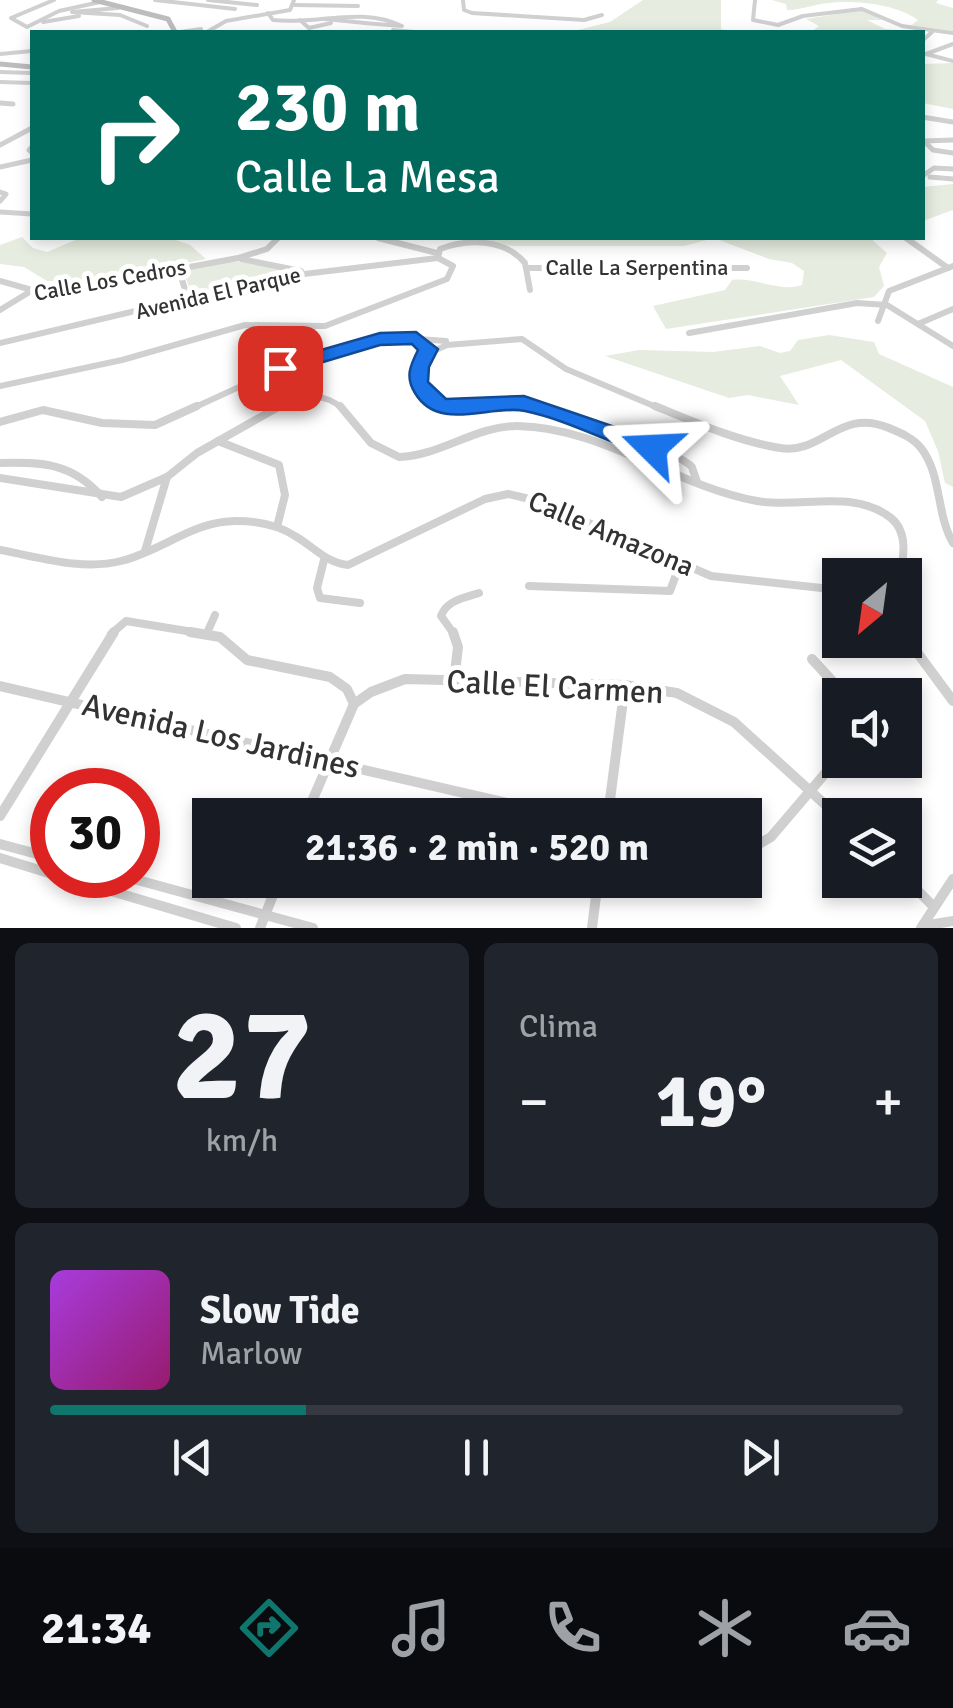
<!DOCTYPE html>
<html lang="es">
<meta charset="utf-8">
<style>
:root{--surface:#171b24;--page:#20242c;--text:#f1f3f6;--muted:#9ea1a6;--line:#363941;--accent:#0f766e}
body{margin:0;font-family:Signika,sans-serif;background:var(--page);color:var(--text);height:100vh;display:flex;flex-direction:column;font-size:38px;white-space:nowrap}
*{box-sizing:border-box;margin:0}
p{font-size:32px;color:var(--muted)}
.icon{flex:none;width:55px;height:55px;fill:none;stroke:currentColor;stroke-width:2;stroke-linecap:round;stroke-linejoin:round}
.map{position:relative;height:928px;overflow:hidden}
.details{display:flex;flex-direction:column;gap:15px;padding:15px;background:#0d0f14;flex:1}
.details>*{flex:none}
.top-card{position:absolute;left:30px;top:30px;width:895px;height:210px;border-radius:0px;box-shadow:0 5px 15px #0003;background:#00695c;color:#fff;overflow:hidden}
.needle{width:65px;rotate:209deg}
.controls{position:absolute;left:822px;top:558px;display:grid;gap:20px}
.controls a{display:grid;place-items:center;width:100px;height:100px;border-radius:0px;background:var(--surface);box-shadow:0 5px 15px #0003;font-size:50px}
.speed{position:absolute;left:30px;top:768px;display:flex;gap:20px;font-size:50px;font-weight:700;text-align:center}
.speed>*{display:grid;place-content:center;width:130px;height:130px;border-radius:50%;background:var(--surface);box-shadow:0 5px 15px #0003;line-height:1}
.speed .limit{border:15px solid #d22;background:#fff;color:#111}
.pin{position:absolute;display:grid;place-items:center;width:85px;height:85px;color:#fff;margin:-42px;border-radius:20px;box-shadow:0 5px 15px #0006}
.me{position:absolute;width:110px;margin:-55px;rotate:291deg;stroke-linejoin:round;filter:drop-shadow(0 0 8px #0008)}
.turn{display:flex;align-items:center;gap:35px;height:210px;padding:0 40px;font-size:45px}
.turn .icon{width:130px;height:130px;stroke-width:2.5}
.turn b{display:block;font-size:70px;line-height:85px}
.big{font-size:75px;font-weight:800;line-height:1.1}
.details .widget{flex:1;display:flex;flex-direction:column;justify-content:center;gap:15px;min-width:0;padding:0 35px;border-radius:15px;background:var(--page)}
.details .dial{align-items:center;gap:0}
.dial b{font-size:130px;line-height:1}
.song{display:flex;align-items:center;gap:30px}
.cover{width:120px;height:120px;border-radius:15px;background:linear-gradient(135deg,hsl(280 70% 55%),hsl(320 70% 35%))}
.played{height:10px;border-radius:5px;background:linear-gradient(90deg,var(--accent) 30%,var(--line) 30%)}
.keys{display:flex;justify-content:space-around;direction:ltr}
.heat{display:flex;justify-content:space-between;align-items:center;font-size:55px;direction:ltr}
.details .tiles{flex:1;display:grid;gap:15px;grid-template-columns:1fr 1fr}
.widget:last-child{grid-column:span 2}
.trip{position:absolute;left:192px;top:798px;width:570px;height:100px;border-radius:0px;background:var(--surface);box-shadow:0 5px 15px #0003;font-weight:800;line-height:100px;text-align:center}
.menu{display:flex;height:160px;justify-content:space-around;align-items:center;background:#090b0e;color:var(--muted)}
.menu .icon{width:70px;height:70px}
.menu .current{color:var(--accent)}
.menu b{font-size:45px;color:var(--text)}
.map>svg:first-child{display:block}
.green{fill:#e6ecdf}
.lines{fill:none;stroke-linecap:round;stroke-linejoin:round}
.street-far4{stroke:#d0d0d0;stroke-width:4}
.street-far3{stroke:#d0d0d0;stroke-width:5}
.street-far2{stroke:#d0d0d0;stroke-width:6}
.street-far1{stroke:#d0d0d0;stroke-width:8}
.street{stroke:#d0d0d0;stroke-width:10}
.secondary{stroke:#bdbdbd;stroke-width:5}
.route{fill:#1a73e8;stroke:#114b97;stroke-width:2.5}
.labels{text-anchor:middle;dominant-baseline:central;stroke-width:10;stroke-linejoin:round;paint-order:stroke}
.far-street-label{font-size:22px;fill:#333;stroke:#fff}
.street-label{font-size:28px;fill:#333;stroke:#fff}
.near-street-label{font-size:32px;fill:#333;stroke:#fff}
</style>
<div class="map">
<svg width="953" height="928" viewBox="0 0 953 928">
<rect width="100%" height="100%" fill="#fff"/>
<!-- green -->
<g class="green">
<path d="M 643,0 L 721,0 L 721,29 L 733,32 L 578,30 L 610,22 Z"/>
<path d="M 772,0 L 938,0 L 936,3 L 953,8 L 953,31 L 912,25 L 918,20 C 896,4 855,0 829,3 C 814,4 802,10 787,10 L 786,4 Z"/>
<path d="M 861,10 L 884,20 L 867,20 L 885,29 L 921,32 L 811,32 L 819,26 L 806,19 Z"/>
<path d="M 953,63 L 953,109 L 923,103 L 923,64 Z"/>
<path d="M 953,184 L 953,210 L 923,221 L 923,187 Z"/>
<path d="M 22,237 L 33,248 L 47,252 L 80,238 L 170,238 L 190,245 L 206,259 L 103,280 L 47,281 L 24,267 L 0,264 L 0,245 Z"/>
<path d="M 468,238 L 870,238 L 887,253 L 879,267 L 884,286 L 874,297 L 666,329 L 653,306 L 725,290 L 732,280 C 757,277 779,293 802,285 L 804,271 L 792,263 L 769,259 L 714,238 L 684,246 L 513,246 Z"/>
<path d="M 233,261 L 291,270 L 192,296 L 183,270 Z"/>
<path d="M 829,335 L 874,342 L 879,354 L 953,387 L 953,487 L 945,483 L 938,451 L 925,421 L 841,360 L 780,376 L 799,405 L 748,395 L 729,398 L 605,356 L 639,350 L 713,352 L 760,346 L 780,353 L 790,351 L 798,340 Z"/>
</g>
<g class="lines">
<!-- street-far4 -->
<g class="street-far4">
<path d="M 54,0 L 11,18 L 27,27 L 59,11 L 100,2"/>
<path d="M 155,0 L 235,9"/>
<path d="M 208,0 L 257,5"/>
<path d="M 463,0 L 464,10 L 472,13 L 584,20 L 602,15"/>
<path d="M 755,0 L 753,20 L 778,25 L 803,16 L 862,9 L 902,26 L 953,33"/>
<path d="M 294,5 L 358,6"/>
<path d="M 118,8 L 72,12 L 120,15 L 147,26"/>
<path d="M 268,13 L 273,20 C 318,25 360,6 402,26 L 364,23"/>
<path d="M 325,19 L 365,23"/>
<path d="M 300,20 L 309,28 L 331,23"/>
<path d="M 43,22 L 79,16"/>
<path d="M 393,30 L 414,32"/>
<path d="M 71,32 L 95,32"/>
<path d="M 180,32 L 201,29"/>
<path d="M 207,32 L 226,21 L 290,10 L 294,0"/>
<path d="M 922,41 L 932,32"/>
<path d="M 953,44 L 926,54 L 953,61"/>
<path d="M 0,54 L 32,51"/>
<path d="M 0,72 L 32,73"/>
<path d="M 0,82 L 32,83"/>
</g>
<!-- street-far3 -->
<g class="street-far3">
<path d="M 0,103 L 13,104"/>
<path d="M 922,117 L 953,122"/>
<path d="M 924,141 L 933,150 L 953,153"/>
<path d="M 924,141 L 953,140"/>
<path d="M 0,145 L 32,128"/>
<path d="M 32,147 L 29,150 L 32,153"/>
<path d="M 0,167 L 32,160"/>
<path d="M 924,175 L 934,168 L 953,169"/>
<path d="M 930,177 L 953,179"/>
<path d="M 0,192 L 6,194 L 0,201"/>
<path d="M 0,212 L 32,214"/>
</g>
<!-- street-far2 -->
<g class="street-far2">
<path d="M 378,238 L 437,253"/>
<path d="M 906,238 L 948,268"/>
<path d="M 438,258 L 440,249 C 468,238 505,239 525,263 L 530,290"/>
<path d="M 241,259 L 301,271"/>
<path d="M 178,267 L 188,299"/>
<path d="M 527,268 L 747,268"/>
<path d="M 0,281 L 32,290"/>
<path d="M 0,310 L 36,288 L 97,284 L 238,258 L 267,249 L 278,238"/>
<path d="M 878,321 L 889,291 L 953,266"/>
<path d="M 918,324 L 953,309"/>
<path d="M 689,333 L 857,303 L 887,305 L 953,346"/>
<path d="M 0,343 L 279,277 L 438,258"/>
<path d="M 0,386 L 122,360 L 245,325 L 325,326 L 447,279 L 453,266 L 438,258"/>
<path d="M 191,409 L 296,361 L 392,337 L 446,341"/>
<path d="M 274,409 C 299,399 320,388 343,409"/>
<path d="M 551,409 C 507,397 456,422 421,389 L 419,363 L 425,355 L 447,345 L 522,339 L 566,369 L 661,409"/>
</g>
<!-- street-far1 -->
<g class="street-far1">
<path d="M 340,406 L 371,443 L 399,457 C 440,456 475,426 517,426 C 602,427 675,486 757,501 C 800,509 853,488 891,518 C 908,532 904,556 900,575"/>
<path d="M 449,406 L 480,406"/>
<path d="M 542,406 C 566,412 679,452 692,467 C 692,468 697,481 697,482"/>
<path d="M 655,406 C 694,422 737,441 780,448 C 822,455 840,407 889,428 C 901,433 913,438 921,448 C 942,475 936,514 953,543"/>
<path d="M 0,422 L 43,410 L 102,423 L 155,425 L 197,406"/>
<path d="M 218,441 L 279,465 L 285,495 L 277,527"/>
<path d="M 0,463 C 43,462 72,463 102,497"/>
<path d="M 0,478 L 121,497 L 167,477 L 197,453 L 280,406"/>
<path d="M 0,550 C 39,557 82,571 121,561 C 162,551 193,521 236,521 C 257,521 278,525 295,536 C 314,547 325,562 348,565 L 485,499 L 508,494 L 538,501 L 711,576 L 840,590"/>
<path d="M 145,551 L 167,477"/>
<path d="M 324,560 L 317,588 L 320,598 L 360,603"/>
<path d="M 529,586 L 670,591 L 680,564"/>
<path d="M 207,633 L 215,615"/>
<path d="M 111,634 L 126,621 L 205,634"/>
<path d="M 454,634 L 441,616 C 447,600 464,598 479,593"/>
</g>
<!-- street -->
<g class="street">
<path d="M 190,632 L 220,637 L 247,660 L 330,677 L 347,689 L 354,704"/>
<path d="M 453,632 L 458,647 L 454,681"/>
<path d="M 905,636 L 953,701"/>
<path d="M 812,659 L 845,695"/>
<path d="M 0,686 L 559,815"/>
<path d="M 306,815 L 354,704 L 371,692 L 405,679 L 625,685 L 677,693 L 734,722 L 840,818"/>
<path d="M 608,815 L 625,685"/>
<path d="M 0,816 L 114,632"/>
<path d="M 0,844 L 52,858"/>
<path d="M 745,852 L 771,837 L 840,756"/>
<path d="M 0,858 L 52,874"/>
<path d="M 57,875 L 236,928"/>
<path d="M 119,875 L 313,928"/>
<path d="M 905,878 L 934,907"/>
<path d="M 923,926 L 953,921"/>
<path d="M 260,928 L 279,880"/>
<path d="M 592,928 L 598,880"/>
<path d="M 921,928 L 953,879"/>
</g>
<!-- secondary -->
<g class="secondary">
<path d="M 94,0 L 168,19 L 175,32"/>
<path d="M 0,64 L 32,67"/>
</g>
</g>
<!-- route -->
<path class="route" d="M 416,332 L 438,349 L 429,367 L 428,382 L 446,399 L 524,396 L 659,442 L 663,448 L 652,456 C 609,443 568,420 525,411 C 490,404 439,433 415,393 C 405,377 410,366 418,350 L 412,344 L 380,345 L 280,375 L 269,368 L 272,364 L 380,333 Z"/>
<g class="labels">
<!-- far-street labels -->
<g class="far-street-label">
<text x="637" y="267">Calle La Serpentina</text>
<text transform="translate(110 280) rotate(-10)">Calle Los Cedros</text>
<text transform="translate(218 293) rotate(-13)">Avenida El Parque</text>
</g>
<!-- street labels -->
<g class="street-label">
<text transform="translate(611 534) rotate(23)">Calle Amazona</text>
</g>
<!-- near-street labels -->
<g class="near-street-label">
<text transform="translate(555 687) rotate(3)">Calle El Carmen</text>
<text transform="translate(221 736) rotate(13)">Avenida Los Jardines</text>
</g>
</g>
</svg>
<div class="controls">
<a><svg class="needle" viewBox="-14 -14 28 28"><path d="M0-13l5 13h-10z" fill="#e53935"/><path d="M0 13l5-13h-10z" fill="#9ea1a6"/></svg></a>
<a><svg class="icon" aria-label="sound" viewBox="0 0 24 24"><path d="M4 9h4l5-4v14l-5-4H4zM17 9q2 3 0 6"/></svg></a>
<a><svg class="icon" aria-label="layers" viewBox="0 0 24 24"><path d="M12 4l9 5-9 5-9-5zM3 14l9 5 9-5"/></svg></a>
</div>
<div class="speed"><div class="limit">30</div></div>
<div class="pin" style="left:280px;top:368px;background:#d93025"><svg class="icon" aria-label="arrive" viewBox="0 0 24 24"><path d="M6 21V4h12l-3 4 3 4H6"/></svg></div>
<svg class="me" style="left:652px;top:448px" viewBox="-20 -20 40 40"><path d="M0-17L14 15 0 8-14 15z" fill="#1a73e8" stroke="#fff" stroke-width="4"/></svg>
<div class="trip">21:36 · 2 min · 520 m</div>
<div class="top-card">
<div class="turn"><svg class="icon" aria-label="right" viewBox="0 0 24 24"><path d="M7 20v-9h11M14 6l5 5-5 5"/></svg><div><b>230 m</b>Calle La Mesa</div></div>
</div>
</div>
<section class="details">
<div class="tiles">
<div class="widget dial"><b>27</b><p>km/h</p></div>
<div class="widget"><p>Clima</p>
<div class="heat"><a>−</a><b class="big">19°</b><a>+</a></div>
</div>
<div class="widget">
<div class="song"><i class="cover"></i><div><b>Slow Tide</b><p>Marlow</p></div></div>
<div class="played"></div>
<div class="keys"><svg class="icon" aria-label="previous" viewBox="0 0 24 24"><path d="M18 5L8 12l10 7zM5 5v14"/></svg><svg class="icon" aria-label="pause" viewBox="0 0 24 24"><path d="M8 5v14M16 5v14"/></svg><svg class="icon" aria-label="next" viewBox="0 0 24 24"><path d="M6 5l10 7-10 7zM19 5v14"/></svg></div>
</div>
</div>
</section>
<nav class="menu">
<b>21:34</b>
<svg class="icon current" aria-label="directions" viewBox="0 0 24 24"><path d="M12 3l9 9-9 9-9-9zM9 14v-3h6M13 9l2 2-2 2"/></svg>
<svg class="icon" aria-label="music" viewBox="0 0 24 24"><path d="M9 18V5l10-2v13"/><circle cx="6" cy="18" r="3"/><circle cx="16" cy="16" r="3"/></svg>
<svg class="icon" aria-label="phone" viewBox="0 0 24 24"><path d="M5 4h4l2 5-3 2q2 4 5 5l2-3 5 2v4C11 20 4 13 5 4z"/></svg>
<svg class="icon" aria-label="climate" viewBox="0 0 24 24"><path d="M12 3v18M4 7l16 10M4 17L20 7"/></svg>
<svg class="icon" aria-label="car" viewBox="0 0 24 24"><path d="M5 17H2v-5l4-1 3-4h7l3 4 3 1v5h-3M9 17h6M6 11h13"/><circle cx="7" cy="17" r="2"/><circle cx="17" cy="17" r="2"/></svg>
</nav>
